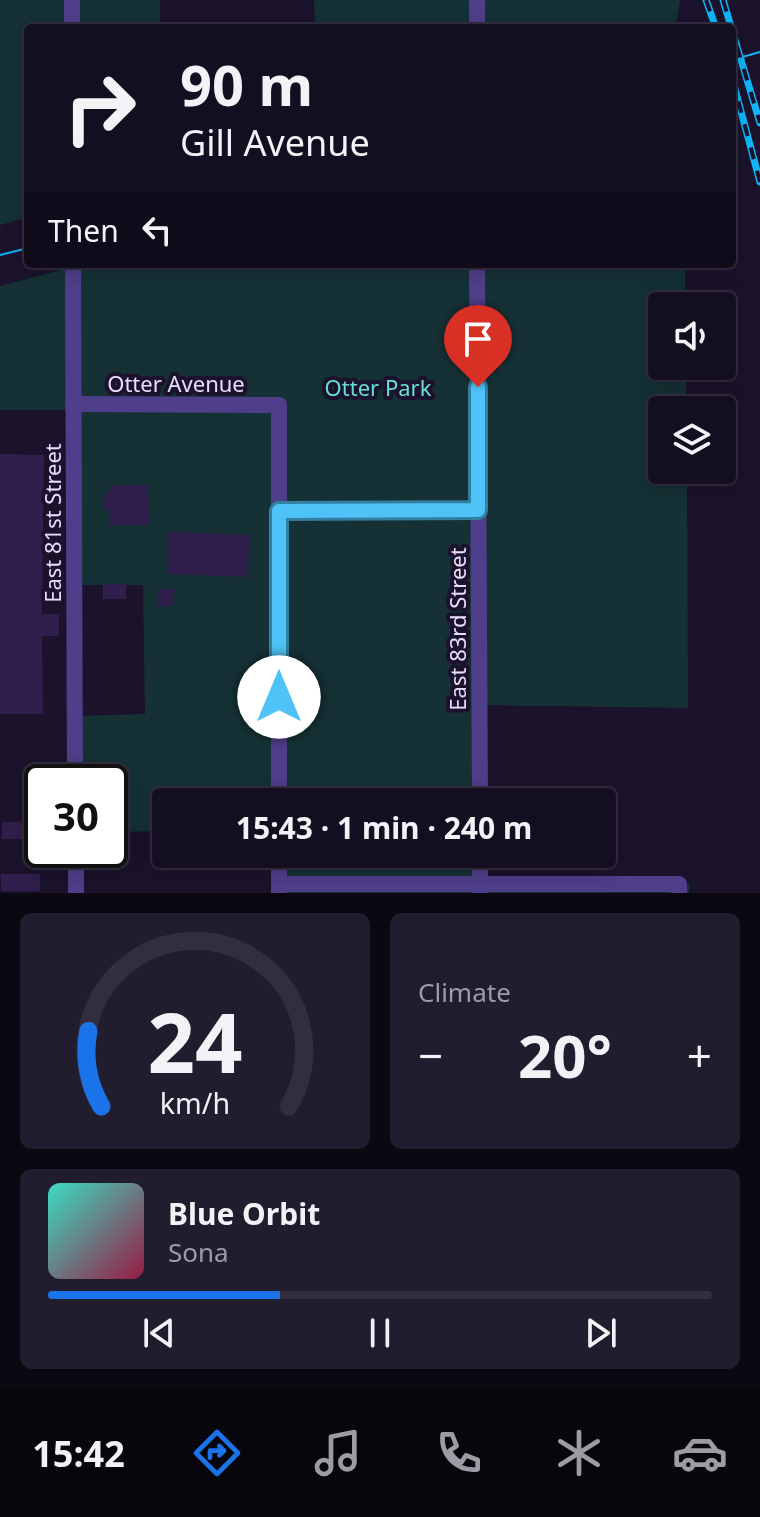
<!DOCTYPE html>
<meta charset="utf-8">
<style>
:root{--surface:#140e21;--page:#211c2e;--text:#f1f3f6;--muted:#9d9ca5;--line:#332e3f;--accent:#1a73e8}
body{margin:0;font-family:"Noto Sans",sans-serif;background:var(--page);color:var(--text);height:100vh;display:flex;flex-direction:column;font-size:30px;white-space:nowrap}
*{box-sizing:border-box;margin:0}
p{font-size:26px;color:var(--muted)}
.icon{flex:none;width:44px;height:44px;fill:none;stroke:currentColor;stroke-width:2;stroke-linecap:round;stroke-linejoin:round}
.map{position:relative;height:893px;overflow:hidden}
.sheet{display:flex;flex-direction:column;gap:20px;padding:20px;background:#0b0812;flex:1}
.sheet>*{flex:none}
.hud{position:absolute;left:24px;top:24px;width:712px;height:244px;border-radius:8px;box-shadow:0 4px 20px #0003,0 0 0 2px var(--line);background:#140e21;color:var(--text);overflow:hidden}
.buttons{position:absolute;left:648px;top:292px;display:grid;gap:16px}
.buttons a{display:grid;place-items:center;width:88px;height:88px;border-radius:8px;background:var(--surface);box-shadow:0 4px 20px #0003,0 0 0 2px var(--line);font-size:40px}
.speed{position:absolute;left:24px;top:764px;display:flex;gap:16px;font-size:40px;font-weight:700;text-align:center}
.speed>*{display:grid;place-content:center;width:104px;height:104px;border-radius:50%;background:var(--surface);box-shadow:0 4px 20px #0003,0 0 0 2px var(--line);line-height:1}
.speed .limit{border:4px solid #111;border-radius:12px;background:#fff;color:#111}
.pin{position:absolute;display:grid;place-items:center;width:68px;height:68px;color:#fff;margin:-82px -34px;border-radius:50% 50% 50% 0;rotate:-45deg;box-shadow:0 0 8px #0007}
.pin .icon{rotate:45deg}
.me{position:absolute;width:88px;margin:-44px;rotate:0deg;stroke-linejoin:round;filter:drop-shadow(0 0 6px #0008)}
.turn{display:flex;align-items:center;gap:28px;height:168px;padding:0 24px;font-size:36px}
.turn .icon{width:104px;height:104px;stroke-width:2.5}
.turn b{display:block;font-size:56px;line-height:68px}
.then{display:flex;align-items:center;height:76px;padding:0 24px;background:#0003;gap:16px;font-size:30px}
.big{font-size:60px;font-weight:700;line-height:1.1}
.sheet .card{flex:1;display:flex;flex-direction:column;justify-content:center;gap:12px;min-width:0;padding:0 28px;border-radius:12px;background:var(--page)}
.sheet .dial{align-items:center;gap:0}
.dial svg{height:208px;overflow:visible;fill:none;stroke:var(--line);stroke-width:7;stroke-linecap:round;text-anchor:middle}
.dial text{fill:var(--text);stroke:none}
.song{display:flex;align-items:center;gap:24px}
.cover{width:96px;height:96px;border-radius:12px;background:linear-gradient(135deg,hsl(170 70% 55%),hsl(340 70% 35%))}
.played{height:8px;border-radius:4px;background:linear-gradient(90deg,var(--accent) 35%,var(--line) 35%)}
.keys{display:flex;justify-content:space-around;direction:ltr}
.heat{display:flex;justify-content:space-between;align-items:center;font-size:44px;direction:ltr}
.sheet .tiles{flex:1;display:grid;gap:20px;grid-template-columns:1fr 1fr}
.card:last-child{grid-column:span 2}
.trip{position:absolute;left:152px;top:788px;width:464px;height:80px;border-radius:8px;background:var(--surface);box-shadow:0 4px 20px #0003,0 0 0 2px var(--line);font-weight:700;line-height:80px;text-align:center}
.menu{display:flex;height:128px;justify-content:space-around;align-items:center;background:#08060d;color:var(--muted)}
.menu .icon{width:56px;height:56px}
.menu .current{color:var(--accent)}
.menu b{font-size:36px;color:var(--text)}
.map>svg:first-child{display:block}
.green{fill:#153135}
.building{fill:#301e4c}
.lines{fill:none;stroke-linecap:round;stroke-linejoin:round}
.minor{stroke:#4f3e89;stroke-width:16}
.tram{stroke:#0eb6f9;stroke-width:2}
.rail-casing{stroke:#0eb6f9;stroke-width:7}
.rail{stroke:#1b122c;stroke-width:4;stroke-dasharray:12;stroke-linecap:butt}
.route-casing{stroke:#337fa1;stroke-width:20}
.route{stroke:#4fc3f7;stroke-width:14}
.labels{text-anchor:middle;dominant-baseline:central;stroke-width:8;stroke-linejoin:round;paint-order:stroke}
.street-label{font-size:22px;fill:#e7ddfe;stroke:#1b122c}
.park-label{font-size:22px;fill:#69ded7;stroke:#1b122c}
</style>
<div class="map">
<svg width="760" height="893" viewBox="0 0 760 893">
<rect width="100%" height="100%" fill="#1b122c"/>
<!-- green -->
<g class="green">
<path d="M 0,0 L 160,0 L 160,28 L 28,28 L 28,217 L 0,225 Z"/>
<path d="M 314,0 L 680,0 L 676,28 L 315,28 Z"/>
<path d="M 84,264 L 685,264 L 685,306 L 662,306 L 662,366 L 686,366 L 686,410 L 662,410 L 662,470 L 687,470 L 688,708 L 480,705 L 480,802 L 166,802 L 166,831 L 110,832 L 110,782 L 75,782 L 75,716 L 145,714 L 143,585 L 74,585 L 73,410 L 0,410 L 0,286 Z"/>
<path d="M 279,854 L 480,854 L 480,883 L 689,884 L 689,893 L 279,893 Z"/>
</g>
<!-- building -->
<g class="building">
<path d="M 0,454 L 44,455 L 42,614 L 59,614 L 59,636 L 42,636 L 43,714 L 0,714 Z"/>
<path d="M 148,485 L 149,525 L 109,525 L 109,510 L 103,510 L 103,494 L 109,494 L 109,486 Z"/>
<path d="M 168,532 L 249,535 L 248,577 L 167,574 Z"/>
<rect x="103" y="584" width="23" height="15"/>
<rect x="158" y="589" width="15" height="17"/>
<path d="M 42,821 L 40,839 L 2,839 L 2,822 Z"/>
<path d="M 126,848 L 126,866 L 98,866 L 98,850 Z"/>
<rect x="1" y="874" width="39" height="17"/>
</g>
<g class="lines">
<!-- minor -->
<g class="minor">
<path d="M 72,0 L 72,28"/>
<path d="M 477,0 L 477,28"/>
<path d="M 73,264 L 75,782"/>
<path d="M 477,264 L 480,802"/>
<path d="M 73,404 L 279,405 L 279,802"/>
<path d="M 279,511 L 478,510"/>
<path d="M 76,850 L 76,893"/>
<path d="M 279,854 L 279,892"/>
<path d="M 480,854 L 480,892"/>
<path d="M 279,884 L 679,884 L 679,893"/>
</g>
<!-- tram -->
<g class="tram">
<path d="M 732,60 L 760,52"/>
<path d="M 0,255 L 28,248"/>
</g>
<defs>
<g id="rail">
<path d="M 706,0 L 716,28"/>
<path d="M 723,0 L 760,123"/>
<path d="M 732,78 L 760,182"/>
</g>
</defs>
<!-- rail casing -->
<use href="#rail" class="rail-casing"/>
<!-- rail -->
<use href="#rail" class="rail"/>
</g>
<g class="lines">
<defs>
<path id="route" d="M 279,697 L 279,511 L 478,510 L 478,387"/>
</defs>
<!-- route casing -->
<use href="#route" class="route-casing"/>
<!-- route -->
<use href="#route" class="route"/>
</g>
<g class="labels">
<!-- street labels -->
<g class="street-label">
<text x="176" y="383">Otter Avenue</text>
<text transform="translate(52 523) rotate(-90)">East 81st Street</text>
<text transform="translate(457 629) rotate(-90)">East 83rd Street</text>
</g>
<!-- park labels -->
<g class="park-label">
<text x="378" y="387">Otter Park</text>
</g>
</g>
</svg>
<div class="buttons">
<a><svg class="icon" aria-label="sound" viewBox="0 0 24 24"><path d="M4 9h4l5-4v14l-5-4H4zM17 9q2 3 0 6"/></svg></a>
<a><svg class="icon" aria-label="layers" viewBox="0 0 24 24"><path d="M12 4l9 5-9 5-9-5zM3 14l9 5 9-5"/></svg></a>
</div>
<div class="speed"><div class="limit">30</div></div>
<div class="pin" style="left:478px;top:387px;background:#d93025"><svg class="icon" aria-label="arrive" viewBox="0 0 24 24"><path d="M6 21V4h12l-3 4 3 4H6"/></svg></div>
<svg class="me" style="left:279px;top:697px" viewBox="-20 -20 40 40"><circle r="19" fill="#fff"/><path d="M0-13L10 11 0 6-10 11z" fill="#4fc3f7"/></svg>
<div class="trip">15:43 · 1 min · 240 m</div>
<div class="hud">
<div class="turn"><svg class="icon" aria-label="right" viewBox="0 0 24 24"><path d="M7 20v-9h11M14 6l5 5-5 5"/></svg><div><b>90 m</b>Gill Avenue</div></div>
<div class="then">Then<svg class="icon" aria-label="left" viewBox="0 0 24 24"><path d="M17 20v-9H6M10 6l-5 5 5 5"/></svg></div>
</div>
</div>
<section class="sheet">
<div class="tiles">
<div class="card dial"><svg viewBox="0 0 100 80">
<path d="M14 69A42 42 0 1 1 86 69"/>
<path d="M14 69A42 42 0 0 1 9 40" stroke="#1a73e8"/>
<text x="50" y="56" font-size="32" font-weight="700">24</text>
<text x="50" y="72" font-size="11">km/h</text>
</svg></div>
<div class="card"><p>Climate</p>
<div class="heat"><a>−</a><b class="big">20°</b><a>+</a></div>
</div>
<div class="card">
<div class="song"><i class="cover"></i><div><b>Blue Orbit</b><p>Sona</p></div></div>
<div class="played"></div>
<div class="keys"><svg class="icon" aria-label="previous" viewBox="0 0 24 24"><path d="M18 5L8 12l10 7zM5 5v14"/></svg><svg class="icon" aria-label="pause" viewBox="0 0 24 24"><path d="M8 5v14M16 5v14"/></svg><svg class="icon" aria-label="next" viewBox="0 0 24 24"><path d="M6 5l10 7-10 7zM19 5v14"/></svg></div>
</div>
</div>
</section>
<nav class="menu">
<b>15:42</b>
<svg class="icon current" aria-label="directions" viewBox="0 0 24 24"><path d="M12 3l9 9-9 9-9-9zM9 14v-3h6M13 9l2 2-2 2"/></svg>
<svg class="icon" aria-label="music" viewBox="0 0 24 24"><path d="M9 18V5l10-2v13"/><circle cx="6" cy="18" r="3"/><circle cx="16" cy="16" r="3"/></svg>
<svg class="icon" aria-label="phone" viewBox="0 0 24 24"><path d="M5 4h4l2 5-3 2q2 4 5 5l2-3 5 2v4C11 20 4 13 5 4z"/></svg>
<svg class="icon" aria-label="climate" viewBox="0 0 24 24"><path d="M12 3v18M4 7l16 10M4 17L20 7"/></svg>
<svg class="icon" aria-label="car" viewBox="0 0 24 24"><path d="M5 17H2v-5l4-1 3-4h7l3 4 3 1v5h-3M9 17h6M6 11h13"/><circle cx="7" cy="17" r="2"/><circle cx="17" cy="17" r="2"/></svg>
</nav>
